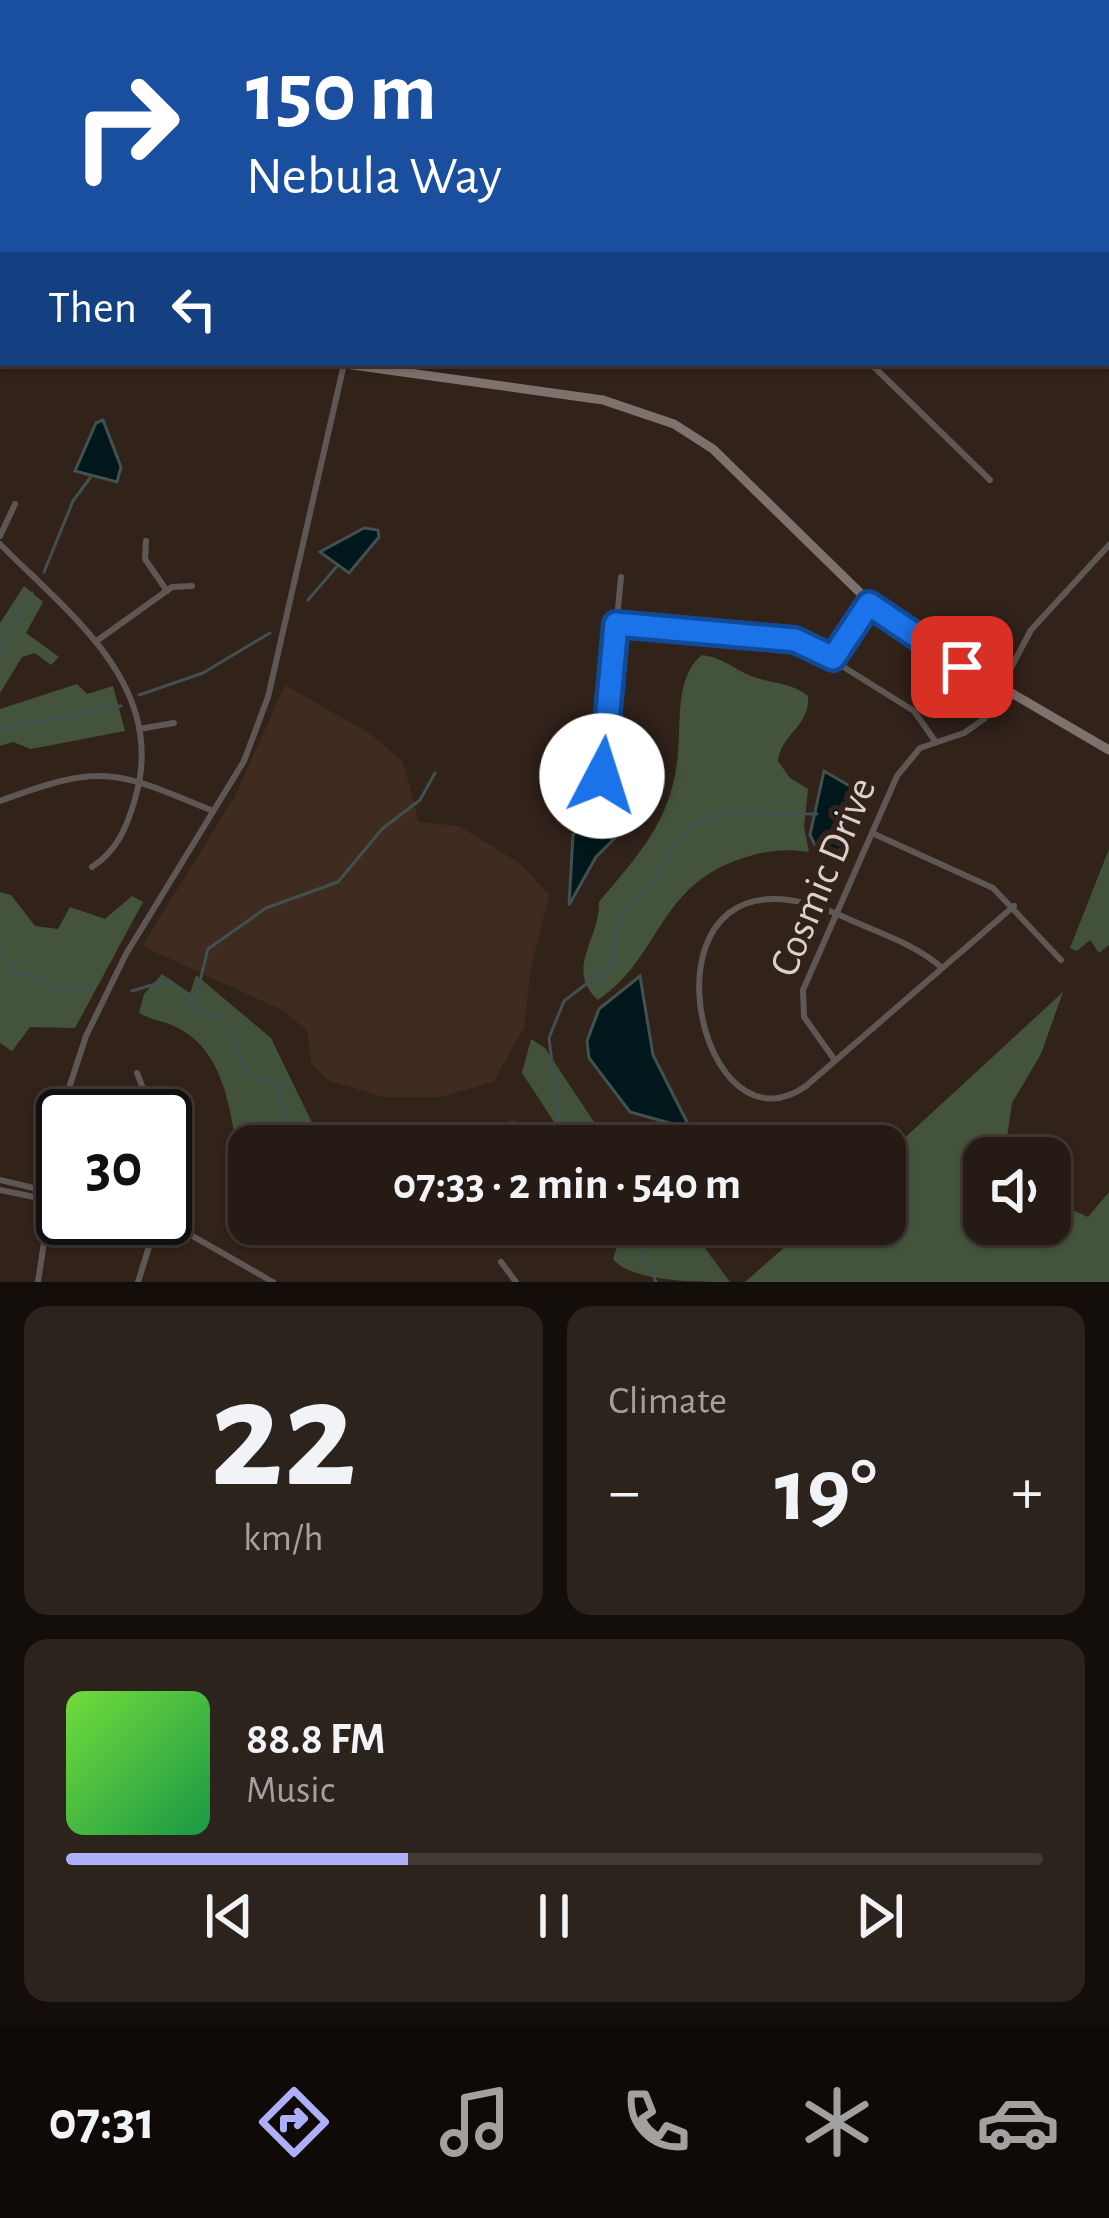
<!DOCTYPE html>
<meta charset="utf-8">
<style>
:root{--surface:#251a14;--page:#2d231d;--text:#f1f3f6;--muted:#a3a1a0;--line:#423834;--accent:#adaffb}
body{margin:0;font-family:"Alegreya Sans",sans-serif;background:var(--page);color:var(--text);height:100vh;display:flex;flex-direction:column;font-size:45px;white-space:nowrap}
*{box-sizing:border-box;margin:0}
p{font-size:39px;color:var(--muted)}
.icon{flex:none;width:66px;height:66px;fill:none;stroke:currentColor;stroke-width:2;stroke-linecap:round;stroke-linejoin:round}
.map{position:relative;height:1282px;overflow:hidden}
.sheet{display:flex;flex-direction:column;gap:24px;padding:24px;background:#140e0b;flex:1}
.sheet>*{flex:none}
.hud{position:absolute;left:0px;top:0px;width:1110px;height:366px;box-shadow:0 3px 9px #0004,0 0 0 3px var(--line);background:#1a4fa0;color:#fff;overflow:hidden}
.tools{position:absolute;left:963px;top:1137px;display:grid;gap:24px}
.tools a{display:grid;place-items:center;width:108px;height:108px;border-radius:24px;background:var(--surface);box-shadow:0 3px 9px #0004,0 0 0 3px var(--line);font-size:60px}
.speed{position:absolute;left:36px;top:1089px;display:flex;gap:24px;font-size:60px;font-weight:700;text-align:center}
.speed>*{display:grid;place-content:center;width:156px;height:156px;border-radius:50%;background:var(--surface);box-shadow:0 3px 9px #0004,0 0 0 3px var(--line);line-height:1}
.speed .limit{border:6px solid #111;border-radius:18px;background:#fff;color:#111}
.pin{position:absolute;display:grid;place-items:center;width:102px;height:102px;color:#fff;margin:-51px;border-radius:24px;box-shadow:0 6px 18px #0006}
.me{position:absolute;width:132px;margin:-66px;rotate:5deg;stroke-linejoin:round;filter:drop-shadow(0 0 9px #0008)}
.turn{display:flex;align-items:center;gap:42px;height:252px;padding:0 48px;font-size:54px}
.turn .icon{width:156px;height:156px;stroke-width:2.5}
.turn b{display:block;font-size:84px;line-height:102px}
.then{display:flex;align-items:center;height:114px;padding:0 48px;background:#0003;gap:24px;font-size:45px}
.big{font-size:90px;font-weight:600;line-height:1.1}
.sheet .widget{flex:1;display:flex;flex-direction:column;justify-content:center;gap:18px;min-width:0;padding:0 42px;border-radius:24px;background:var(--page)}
.sheet .dial{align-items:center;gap:0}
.dial b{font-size:156px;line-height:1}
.song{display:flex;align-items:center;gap:36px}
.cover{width:144px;height:144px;border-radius:18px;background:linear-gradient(135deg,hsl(100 70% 55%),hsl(140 70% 35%))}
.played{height:12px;border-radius:6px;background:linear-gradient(90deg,var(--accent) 35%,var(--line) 35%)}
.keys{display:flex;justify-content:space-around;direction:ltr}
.heat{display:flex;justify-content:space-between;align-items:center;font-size:66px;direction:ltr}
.sheet .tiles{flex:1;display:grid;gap:24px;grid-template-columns:1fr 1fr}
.widget:last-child{grid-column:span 2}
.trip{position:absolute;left:228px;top:1125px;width:678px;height:120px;border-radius:24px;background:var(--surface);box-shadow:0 3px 9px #0004,0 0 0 3px var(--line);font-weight:600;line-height:120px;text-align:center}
.tabs{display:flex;height:192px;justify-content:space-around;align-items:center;background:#0f0a08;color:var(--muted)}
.tabs .icon{width:84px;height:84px}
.tabs .current{color:var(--accent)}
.tabs b{font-size:54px;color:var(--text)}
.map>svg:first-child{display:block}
.built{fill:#3f2b20}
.green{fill:#41513a}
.forest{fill:#44543c}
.water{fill:#00181b;stroke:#425050;stroke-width:3}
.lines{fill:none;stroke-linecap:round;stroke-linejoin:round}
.stream{stroke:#425050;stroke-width:3}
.street{stroke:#5f5754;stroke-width:6}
.secondary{stroke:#7f726d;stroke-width:9}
.route-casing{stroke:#114b97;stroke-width:30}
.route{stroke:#1a73e8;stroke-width:21}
.labels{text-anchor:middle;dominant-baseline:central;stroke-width:12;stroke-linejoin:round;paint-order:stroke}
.street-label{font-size:42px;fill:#dbd1cc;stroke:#31221a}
</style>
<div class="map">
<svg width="1109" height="1282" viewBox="0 0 1109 1282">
<rect width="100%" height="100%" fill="#31221a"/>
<!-- built -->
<path class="built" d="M 285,685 L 372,735 L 403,762 L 419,822 L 459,826 L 521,864 L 549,895 L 531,967 L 524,1028 L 493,1082 L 440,1097 L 383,1097 L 327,1080 L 311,1063 L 307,1031 L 284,1011 L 142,946 L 234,798 Z"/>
<!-- green -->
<g class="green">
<path d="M 1109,849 L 1109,945 L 1099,953 L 1090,940 L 1077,951 L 1070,948 Z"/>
<path d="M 162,974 L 190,993 L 196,975 L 271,1038 L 317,1133 L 349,1146 L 249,1146 L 249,1161 L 237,1154 C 231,1109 223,1049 176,1027 C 164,1021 151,1020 139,1013 L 144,994 Z"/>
<path d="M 531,1039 L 545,1048 L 610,1146 L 418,1146 L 437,1128 L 469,1135 L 512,1121 L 560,1131 L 522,1073 Z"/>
<path d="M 624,1224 L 666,1224 L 689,1243 L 696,1236 L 730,1282 C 695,1282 632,1282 613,1259 Z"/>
</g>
<!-- forest -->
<g class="forest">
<path d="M 24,586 L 43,602 L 26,633 L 59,657 L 51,665 L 35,653 L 22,657 L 0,693 L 0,623 Z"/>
<path d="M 702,655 C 725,658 734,670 754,677 C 774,684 791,682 808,696 C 811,725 780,735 778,761 L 790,778 L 808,789 L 804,827 L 809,852 C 782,848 761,851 735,861 C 658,889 659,959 598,1000 C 564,969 600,940 599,902 C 640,853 672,820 678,754 C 681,723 675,676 702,655 Z"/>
<path d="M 77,684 L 87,694 L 113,686 L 125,731 L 31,749 L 13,742 L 0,746 L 0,709 Z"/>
<path d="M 0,892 L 11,895 L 35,926 L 58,929 L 70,907 L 105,919 L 132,896 L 143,902 L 75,1028 L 30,1027 L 12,1051 L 0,1043 Z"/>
<path d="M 1063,992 L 1041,1054 L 1012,1103 L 1004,1158 L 984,1158 L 984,1224 L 1050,1224 L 1050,1200 L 1088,1217 L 1109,1192 L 1109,1282 L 745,1282 L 811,1224 L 885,1224 L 885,1156 Z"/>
</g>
<!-- water -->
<g class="water">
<path d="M 103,420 L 121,467 L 117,482 L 75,471 L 96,423 Z"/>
<path d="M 364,528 L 378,530 L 379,537 L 349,573 L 320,552 Z"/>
<path d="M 824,771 L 853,788 L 865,813 L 851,846 L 821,857 L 810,835 Z"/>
<path d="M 579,829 L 614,839 L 596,857 L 569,905 L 573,835 Z"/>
<path d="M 640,976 L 653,1055 L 687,1122 L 684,1127 L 630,1112 L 589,1058 L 587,1041 L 599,1009 Z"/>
</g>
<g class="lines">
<!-- stream -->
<g class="stream">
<path d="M 390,3 L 395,0"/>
<path d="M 44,572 L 73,501 L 90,478"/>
<path d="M 308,600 L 338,565"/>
<path d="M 0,657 L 15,618 L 32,593"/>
<path d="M 139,695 L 203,673 L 270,633"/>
<path d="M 0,730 L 121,706"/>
<path d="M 0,954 L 15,975 L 29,974 L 57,989 L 88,987"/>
<path d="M 132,991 L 168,980 L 189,997 L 193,1009 L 225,1021 L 248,1072 L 276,1085 L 289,1126 L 306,1146"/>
<path d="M 193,1009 L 208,949 L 266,908 L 338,882 L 382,829 L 420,800 L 435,773"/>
<path d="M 445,1146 L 452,1146"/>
<path d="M 477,1146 L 512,1133 L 526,1146"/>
<path d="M 571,1146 L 558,1113 L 549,1038 L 564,1001 L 611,965 L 621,913 L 652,882 L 690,826 L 721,813 L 817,814"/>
<path d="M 632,1224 L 656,1282"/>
</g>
<!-- street -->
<g class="street">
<path d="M 505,0 L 506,3"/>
<path d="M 820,0 L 823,3"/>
<path d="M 1052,0 L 1060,3"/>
<path d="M 29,3 L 44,0"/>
<path d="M 1080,3 L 1081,0"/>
<path d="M 0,11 L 3,9"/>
<path d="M 0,247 L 3,247"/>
<path d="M 870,363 L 990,480"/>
<path d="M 0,536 L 15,504"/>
<path d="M 146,541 L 145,559 L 167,591"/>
<path d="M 0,544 C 69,614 169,686 135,799 C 127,827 117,851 92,867"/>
<path d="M 616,624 L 802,641 L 914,711 L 935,741"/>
<path d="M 98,640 L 172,587 L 192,586"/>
<path d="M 833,659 L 869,604"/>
<path d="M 139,729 L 174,723"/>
<path d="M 608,793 L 602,775 L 621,577"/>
<path d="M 0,801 C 102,763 115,770 213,811"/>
<path d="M 872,833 L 993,888 L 1061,960"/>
<path d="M 942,968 C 916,944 876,932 844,917 C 625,817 690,1168 806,1086 L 1014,906"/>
<path d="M 834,1059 L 804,1017 L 803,990 L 897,776 L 920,748 L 964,733 L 984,719 L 1031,630 L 1109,545"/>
<path d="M 137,1073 L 154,1116"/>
<path d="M 0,1180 L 63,1195"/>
<path d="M 0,1190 L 63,1203"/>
<path d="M 143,1218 L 152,1218"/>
<path d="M 161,1218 L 273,1282"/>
<path d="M 501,1262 L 516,1282"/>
<path d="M 38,1282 L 66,1097 L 86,1036 L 126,954 L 244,761 L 268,697 L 344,364"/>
<path d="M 138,1282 L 158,1218"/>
</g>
<!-- secondary -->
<g class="secondary">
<path d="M 0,310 L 3,311"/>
<path d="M 338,363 L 603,400 L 674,424 L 713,449 L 890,622 L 1109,750"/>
</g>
</g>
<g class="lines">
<defs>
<path id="route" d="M 602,776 L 616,624 L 795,640 L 833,658 L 869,604 L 962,667"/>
</defs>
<!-- route casing -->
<use href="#route" class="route-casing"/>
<!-- route -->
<use href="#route" class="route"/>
</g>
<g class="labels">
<!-- street labels -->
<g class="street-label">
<text transform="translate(823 877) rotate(-67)">Cosmic Drive</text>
</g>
</g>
</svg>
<div class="tools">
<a><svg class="icon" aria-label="sound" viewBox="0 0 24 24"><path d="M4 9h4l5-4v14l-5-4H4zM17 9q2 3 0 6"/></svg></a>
</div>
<div class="speed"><div class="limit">30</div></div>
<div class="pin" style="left:962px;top:667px;background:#d93025"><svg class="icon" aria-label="arrive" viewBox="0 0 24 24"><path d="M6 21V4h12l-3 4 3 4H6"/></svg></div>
<svg class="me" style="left:602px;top:776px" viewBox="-20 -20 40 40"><circle r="19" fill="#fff"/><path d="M0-13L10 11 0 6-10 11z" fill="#1a73e8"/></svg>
<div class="trip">07:33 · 2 min · 540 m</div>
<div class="hud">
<div class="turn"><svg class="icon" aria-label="right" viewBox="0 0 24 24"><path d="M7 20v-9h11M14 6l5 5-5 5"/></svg><div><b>150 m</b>Nebula Way</div></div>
<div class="then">Then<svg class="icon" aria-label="left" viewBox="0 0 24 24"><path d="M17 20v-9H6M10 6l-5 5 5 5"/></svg></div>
</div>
</div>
<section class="sheet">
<div class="tiles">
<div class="widget dial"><b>22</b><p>km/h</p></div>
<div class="widget"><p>Climate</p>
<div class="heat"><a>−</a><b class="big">19°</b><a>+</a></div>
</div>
<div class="widget">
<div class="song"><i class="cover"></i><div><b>88.8 FM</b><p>Music</p></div></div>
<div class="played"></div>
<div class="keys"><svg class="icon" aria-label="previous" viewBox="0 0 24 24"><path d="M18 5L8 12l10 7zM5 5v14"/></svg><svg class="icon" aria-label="pause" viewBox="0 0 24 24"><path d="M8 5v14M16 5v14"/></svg><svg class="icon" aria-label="next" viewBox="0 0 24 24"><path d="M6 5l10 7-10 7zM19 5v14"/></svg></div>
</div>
</div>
</section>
<nav class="tabs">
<b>07:31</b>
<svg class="icon current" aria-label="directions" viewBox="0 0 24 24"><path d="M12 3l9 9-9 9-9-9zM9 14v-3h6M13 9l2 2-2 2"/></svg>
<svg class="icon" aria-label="music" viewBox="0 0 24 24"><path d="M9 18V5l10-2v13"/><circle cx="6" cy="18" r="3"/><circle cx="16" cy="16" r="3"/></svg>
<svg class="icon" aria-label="phone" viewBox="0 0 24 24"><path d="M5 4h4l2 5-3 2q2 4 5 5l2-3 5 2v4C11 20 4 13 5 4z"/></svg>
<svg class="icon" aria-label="climate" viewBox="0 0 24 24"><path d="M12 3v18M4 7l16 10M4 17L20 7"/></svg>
<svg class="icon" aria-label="car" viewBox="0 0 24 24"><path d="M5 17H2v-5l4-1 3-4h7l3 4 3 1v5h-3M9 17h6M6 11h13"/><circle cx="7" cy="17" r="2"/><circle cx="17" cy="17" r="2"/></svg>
</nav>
